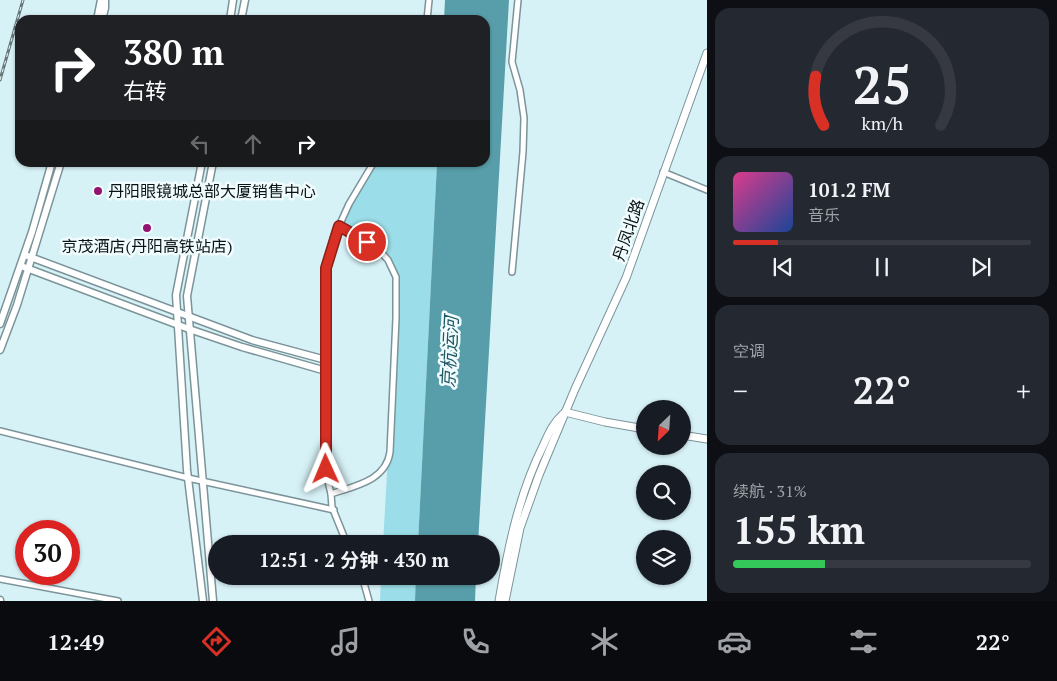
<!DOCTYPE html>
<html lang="zh">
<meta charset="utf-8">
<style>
:root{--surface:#171b24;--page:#242831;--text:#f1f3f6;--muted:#9ea1a6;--line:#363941;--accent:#d93025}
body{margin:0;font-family:"PT Serif","Noto Sans SC",serif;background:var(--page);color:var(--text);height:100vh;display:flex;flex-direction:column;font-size:19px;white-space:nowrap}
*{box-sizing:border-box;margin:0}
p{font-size:16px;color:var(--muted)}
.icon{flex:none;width:28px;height:28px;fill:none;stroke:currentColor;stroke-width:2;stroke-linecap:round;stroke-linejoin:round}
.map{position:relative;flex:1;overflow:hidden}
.details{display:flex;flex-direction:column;gap:8px;padding:8px;background:#0d0f14;width:350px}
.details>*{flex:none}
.banner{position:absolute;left:15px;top:15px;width:475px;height:152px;border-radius:15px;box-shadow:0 1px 4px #0004;background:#202124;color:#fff;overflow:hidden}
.needle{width:32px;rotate:205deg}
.buttons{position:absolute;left:636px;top:400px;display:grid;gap:10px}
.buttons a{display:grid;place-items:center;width:55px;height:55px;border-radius:50%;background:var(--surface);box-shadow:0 1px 4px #0004;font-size:25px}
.speed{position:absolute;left:15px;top:520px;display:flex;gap:10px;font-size:25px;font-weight:700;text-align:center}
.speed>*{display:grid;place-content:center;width:65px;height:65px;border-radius:50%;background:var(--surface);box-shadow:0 1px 4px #0004;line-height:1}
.speed .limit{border:8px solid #d22;background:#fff;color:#111}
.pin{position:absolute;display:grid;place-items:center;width:42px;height:42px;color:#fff;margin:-21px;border:2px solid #fff;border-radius:50%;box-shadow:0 1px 5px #0007}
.me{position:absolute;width:55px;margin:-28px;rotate:359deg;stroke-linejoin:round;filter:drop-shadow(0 0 4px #0008)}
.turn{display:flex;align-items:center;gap:18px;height:105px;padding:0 25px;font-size:22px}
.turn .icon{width:65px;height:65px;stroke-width:2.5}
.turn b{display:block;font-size:35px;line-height:42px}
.lanes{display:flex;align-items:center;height:48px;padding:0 25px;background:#0003;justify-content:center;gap:25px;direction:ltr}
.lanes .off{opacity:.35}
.big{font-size:38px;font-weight:700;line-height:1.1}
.details .card{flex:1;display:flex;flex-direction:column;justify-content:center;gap:8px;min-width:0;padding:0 18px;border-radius:15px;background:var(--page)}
.details .dial{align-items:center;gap:0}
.dial svg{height:130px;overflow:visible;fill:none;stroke:var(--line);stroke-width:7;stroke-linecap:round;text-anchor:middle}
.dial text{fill:var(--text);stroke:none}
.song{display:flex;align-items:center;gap:15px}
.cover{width:60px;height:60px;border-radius:8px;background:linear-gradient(135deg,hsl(330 70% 55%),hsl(220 70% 35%))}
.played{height:5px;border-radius:2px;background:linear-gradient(90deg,var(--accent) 15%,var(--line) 15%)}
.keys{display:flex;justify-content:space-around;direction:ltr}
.heat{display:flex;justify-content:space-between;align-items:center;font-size:28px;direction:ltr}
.charge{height:8px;border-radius:4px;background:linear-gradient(90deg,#34c759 31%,var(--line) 0)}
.trip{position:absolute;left:208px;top:535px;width:292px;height:50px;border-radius:25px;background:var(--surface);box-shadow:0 1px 4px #0004;font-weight:700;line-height:50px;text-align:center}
.dock{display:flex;height:80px;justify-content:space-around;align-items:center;background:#090b0e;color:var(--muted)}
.dock .icon{width:35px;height:35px}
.dock .active{color:var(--accent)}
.dock b{font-size:22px;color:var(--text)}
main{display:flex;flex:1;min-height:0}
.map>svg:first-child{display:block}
.green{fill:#9bdde8}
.water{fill:#589eaa}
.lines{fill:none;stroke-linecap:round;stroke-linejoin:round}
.minor-casing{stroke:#7b9499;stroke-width:8}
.tertiary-casing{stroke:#7b9499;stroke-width:9}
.secondary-casing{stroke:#7b9499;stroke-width:9}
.minor{stroke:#fff;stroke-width:5}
.tertiary{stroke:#fff;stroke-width:6}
.secondary{stroke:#fff;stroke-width:7}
.rail-casing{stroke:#657679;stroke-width:3}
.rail{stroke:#f1fcfe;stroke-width:1;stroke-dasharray:4;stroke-linecap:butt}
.route-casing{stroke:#8d1f18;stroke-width:12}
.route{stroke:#d93025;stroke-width:9}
.poi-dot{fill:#921470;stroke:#f1fcfe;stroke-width:2}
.labels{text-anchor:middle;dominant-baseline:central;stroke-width:5;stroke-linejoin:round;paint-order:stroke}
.poi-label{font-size:16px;fill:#0a1315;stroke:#f1fcfe;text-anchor:start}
.street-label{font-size:16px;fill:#0a1315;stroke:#f1fcfe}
.water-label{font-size:18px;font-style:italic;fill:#1e5963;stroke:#f1fcfe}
</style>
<main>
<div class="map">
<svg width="707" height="601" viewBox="0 0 707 601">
<rect width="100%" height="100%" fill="#d7f2f7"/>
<!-- green -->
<g class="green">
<path d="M 375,163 L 437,163 L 418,544 L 383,544 L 398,281 L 392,265 L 392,260 L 381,248 L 342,225 L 352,204 Z"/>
<path d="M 381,576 L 417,576 L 415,601 L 380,601 Z"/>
</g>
<!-- water -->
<g class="water">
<path d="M 445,0 L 509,0 L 478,544 L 418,544 L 437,163 L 485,162 L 485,20 L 444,20 Z"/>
<path d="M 416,576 L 476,576 L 475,601 L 415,601 Z"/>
</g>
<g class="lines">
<defs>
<g id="minor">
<path d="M 427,20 L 429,0"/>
<path d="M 663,172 L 707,190"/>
<path d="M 512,272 L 523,152 L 524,118 L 520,90 L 512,62 L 518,0"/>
<path d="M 0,431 L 188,478 L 334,510"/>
<path d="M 331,494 L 325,469 L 325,455 L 326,268 L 334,236 L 339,226"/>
<path d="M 347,544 L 332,507 L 331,494 C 354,486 386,481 390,452 L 396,318 L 396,277 L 388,260 L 379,250 L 339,226 L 349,204 L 374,162"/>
<path d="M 362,576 L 369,601"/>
<path d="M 0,579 L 118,601"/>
</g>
<g id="tertiary">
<path d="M 97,20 L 101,0"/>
<path d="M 102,20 L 105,8 L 105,0"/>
<path d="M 230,20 L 233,0"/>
<path d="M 241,20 L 245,0"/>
<path d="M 202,162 L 176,295 L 187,470 L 203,601"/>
<path d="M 25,255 L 252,340 L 326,360"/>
<path d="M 21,266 L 189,329 L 242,347 L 326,371"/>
<path d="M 0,324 L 32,232 L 52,162"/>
<path d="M 0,350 L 17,305 L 61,162"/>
<path d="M 0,600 L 0,601"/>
<path d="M 213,601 L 187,296 L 213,162"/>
</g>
<g id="secondary">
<path d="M 565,412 L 605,422 L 645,429"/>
<path d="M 682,435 L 707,439"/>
<path d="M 499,601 C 508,548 519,494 543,446 C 549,433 553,423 563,414"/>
<path d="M 505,601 L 520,528 L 539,475 L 575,389 L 626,278 L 707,53"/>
</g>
</defs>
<!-- minor casing -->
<use href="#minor" class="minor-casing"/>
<!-- tertiary casing -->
<use href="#tertiary" class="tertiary-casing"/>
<!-- secondary casing -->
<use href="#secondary" class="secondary-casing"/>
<!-- minor -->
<use href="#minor" class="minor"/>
<!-- tertiary -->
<use href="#tertiary" class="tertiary"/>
<!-- secondary -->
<use href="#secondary" class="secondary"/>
<defs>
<path id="rail" d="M 0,80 L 23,0"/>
</defs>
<!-- rail casing -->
<use href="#rail" class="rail-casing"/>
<!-- rail -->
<use href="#rail" class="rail"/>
</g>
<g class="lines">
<defs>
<path id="route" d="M 326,469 L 326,268 L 339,226 L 367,242"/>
</defs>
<!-- route casing -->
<use href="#route" class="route-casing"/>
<!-- route -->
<use href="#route" class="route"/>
</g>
<!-- markers -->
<g class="poi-dot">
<circle cx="98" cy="191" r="5"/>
<circle cx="147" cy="228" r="5"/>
</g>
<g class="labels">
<!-- poi labels -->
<g class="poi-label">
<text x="108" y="191">丹阳眼镜城总部大厦销售中心</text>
<text x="147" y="246" text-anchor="middle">京茂酒店(丹阳高铁站店)</text>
</g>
<!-- street labels -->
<g class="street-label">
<text transform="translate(628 230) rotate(-71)">丹凤北路</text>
</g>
<!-- water labels -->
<g class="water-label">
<text transform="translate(449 352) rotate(-87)">京杭运河</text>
</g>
</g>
</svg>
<div class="buttons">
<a><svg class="needle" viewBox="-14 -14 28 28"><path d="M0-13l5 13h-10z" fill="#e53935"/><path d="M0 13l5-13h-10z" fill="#9ea1a6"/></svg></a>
<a><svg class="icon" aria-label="search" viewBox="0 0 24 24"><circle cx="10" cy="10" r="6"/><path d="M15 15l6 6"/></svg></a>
<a><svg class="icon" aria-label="layers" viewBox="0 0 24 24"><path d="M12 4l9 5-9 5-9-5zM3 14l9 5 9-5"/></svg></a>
</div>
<div class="speed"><div class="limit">30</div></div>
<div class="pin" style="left:367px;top:242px;background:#d93025"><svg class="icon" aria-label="arrive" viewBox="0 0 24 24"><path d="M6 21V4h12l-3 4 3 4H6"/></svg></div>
<svg class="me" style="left:326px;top:469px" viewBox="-20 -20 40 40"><path d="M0-17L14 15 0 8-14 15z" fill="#d93025" stroke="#fff" stroke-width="4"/></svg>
<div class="trip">12:51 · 2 分钟 · 430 m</div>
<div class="banner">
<div class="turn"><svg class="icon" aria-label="right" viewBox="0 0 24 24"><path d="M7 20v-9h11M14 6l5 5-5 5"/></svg><div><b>380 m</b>右转</div></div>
<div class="lanes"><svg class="icon off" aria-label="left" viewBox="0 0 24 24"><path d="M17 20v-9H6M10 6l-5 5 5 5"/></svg><svg class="icon off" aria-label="ahead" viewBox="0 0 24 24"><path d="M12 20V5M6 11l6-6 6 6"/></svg><svg class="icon" aria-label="right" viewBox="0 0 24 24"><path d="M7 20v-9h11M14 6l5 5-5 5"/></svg></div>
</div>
</div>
<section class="details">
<div class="card dial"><svg viewBox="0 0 100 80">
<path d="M14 69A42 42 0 1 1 86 69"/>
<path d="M14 69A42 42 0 0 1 9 39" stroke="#d93025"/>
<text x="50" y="56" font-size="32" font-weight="700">25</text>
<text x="50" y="72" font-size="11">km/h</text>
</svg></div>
<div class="card">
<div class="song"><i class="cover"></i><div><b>101.2 FM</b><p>音乐</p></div></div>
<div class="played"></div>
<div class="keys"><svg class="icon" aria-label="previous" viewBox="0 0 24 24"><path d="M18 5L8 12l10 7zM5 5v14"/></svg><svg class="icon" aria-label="pause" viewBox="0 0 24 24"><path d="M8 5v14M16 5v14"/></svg><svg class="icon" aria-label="next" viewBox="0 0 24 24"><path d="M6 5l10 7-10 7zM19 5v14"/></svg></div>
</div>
<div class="card"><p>空调</p>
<div class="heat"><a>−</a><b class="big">22°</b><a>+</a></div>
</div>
<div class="card"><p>续航 · 31%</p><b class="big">155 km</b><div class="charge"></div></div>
</section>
</main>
<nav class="dock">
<b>12:49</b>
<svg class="icon active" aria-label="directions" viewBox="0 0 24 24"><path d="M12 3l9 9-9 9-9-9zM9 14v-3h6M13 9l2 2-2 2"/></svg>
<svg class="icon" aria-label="music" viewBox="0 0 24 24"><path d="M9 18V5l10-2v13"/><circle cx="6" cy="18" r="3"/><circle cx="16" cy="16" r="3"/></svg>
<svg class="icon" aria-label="phone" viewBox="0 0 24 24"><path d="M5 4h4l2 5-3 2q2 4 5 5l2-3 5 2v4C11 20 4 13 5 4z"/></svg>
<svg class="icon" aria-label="climate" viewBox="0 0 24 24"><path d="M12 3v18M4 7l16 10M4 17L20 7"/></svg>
<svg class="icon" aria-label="car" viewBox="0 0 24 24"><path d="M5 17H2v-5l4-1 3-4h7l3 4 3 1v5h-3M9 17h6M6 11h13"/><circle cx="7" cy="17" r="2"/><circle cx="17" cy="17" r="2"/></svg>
<svg class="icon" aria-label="filters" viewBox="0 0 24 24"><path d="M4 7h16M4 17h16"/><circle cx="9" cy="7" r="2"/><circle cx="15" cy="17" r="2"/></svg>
<b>22°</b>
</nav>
